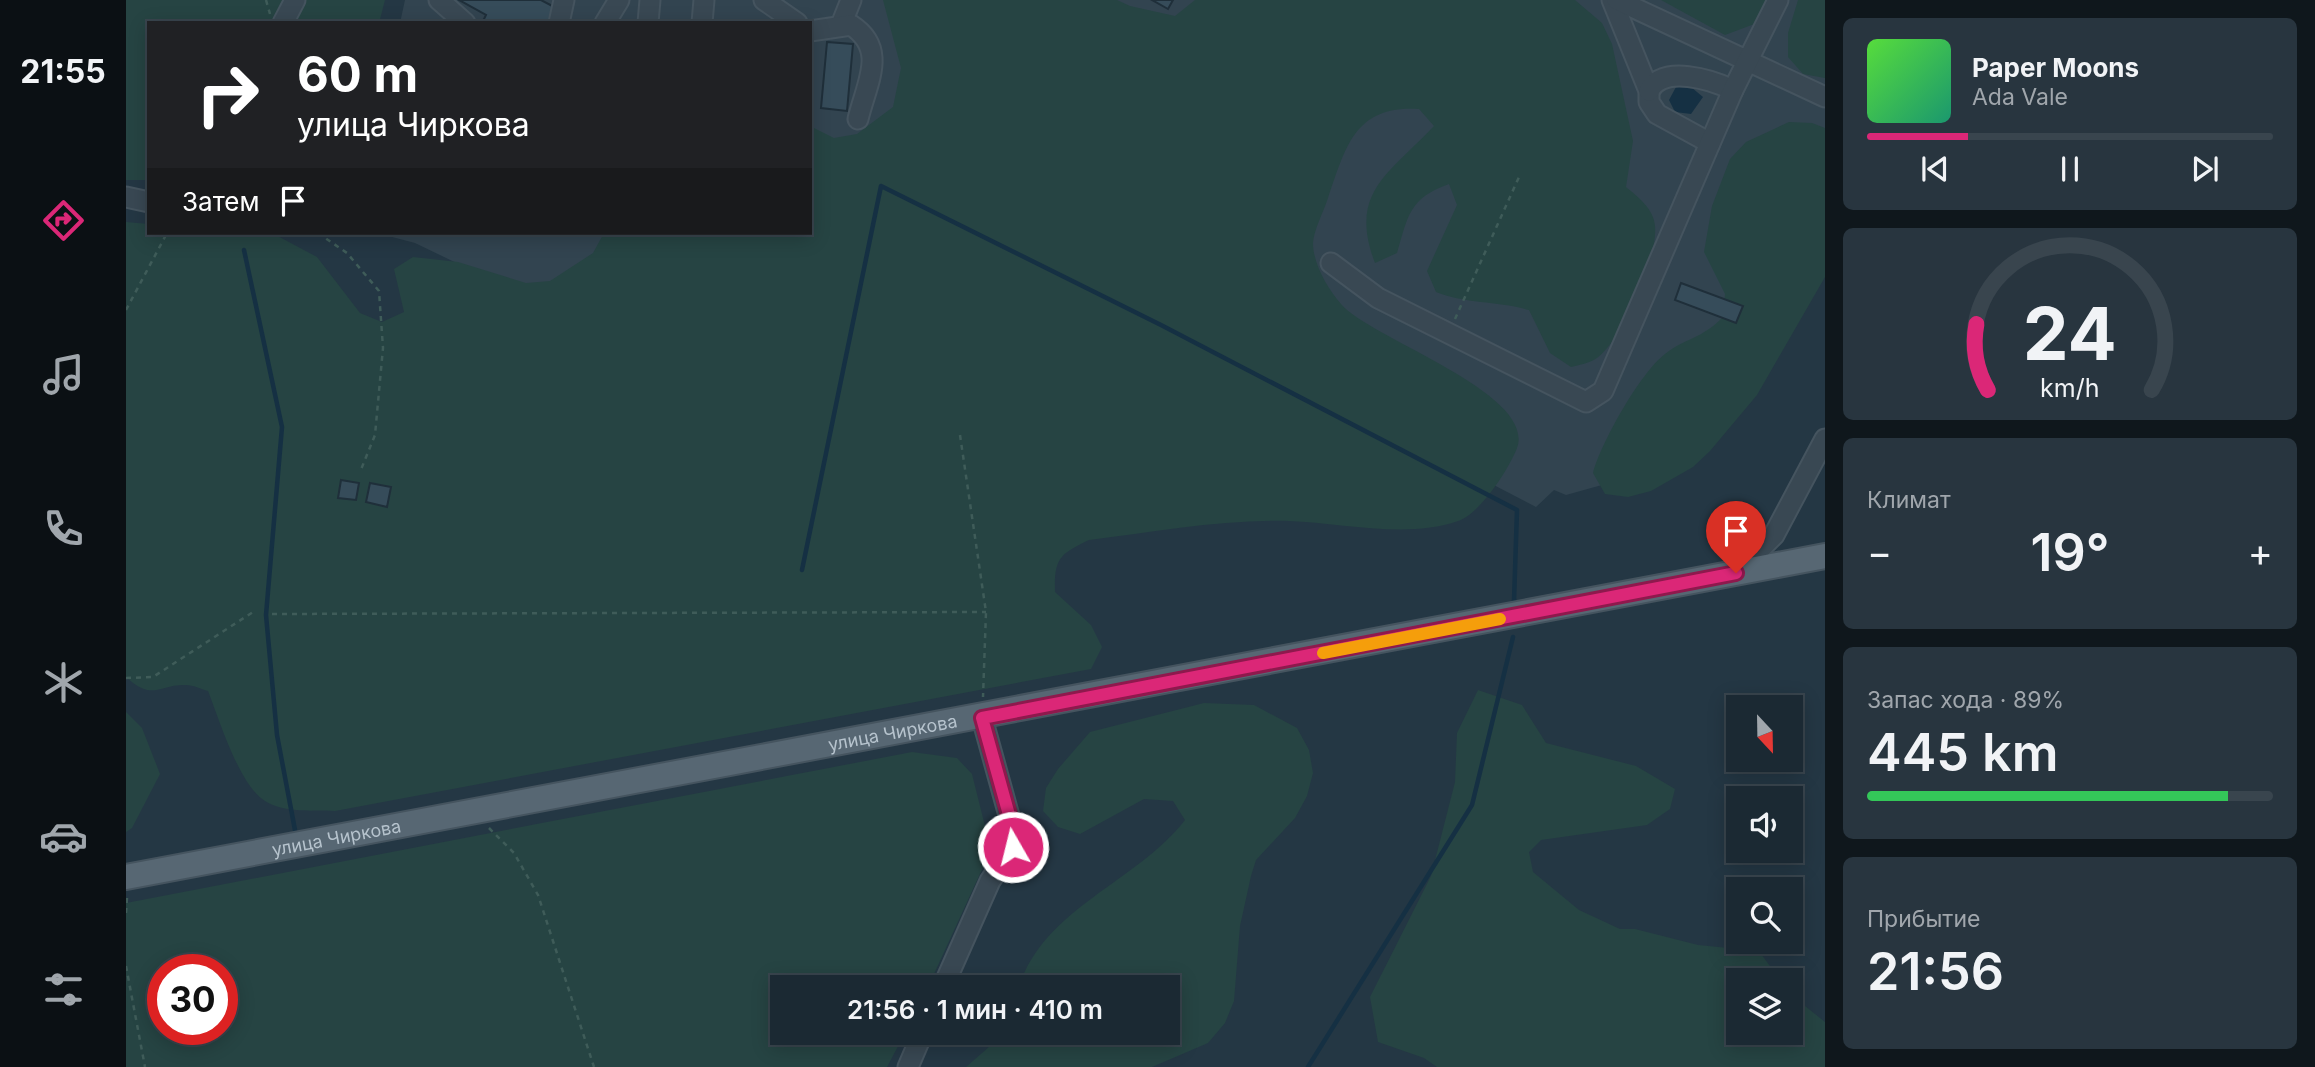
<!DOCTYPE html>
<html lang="ru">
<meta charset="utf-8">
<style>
:root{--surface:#1b2933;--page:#28353f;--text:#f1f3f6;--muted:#a0a6ac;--line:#39454e;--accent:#db2777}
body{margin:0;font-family:Inter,sans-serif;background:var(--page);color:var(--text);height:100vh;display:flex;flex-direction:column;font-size:26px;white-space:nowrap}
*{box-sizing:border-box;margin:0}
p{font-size:23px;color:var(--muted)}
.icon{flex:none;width:38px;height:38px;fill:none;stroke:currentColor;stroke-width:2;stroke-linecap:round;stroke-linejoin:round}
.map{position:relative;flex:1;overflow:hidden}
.details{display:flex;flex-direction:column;gap:18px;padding:18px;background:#0f171c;width:490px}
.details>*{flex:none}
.banner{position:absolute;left:21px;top:21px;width:665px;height:214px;border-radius:0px;box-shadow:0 4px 18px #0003,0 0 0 2px var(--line);background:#202124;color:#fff;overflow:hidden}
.needle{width:46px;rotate:158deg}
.fabs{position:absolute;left:1600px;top:695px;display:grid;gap:14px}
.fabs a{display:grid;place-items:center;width:77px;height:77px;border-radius:0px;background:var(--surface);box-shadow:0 4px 18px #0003,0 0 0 2px var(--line);font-size:35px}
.speed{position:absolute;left:21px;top:954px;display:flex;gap:14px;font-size:35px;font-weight:700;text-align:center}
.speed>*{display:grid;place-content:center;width:91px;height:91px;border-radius:50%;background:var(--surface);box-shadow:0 4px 18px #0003,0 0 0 2px var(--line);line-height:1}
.speed .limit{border:10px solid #d22;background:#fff;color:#111}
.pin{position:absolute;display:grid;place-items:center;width:60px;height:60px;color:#fff;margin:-72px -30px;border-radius:50% 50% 50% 0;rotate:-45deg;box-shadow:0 0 7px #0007}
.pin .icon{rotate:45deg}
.me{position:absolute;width:77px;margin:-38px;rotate:352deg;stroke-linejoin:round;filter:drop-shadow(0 0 5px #0008)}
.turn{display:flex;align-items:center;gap:24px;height:147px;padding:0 35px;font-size:32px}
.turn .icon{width:91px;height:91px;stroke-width:2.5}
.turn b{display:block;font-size:49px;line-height:60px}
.then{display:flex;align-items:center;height:66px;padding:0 35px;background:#0003;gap:14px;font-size:26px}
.big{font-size:52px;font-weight:600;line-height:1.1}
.details .widget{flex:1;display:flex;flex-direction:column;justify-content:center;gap:10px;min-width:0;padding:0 24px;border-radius:10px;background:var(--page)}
.details .dial{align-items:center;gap:0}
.dial svg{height:182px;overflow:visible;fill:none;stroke:var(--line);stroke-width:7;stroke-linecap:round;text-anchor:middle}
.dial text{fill:var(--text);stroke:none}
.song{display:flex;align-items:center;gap:21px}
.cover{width:84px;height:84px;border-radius:10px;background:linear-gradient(135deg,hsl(110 70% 55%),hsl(160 70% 35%))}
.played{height:7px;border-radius:4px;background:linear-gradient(90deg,var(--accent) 25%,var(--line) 25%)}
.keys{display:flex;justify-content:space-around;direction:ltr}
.heat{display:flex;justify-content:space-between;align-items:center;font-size:38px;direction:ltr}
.charge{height:10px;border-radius:5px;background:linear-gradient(90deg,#34c759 89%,var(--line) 0)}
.trip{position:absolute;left:644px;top:975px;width:410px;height:70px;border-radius:0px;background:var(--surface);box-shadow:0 4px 18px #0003,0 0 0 2px var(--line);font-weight:600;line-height:70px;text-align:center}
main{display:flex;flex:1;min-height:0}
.tabs{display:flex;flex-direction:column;width:126px;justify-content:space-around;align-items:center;background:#0b1014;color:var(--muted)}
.tabs .icon{width:49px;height:49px}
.tabs .selected{color:var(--accent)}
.tabs b{font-size:32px;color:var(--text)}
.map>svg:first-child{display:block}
.airport{fill:#324450}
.green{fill:#264443;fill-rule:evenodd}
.water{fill:#153043}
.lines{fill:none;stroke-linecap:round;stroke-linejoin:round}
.stream{stroke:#153043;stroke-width:4.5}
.building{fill:#364c5a;stroke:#1f2f3a;stroke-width:2}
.minor-casing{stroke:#45545f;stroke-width:23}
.major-casing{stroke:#45545f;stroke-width:28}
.path{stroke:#3f5c59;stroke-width:2.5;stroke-dasharray:5 5;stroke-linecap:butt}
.minor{stroke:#394853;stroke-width:19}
.major{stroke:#576773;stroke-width:24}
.route-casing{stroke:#8e194d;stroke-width:18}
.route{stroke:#db2777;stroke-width:12}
.slow{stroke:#f59e0b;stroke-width:12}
.labels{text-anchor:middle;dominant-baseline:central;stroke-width:7;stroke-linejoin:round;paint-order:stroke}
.street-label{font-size:18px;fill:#b6c3cd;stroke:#1d2d38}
</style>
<main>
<nav class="tabs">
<b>21:55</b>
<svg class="icon selected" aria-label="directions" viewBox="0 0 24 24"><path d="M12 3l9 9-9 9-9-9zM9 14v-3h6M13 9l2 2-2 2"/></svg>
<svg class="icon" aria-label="music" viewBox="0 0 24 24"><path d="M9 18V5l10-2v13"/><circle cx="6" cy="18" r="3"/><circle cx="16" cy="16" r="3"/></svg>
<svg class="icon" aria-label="phone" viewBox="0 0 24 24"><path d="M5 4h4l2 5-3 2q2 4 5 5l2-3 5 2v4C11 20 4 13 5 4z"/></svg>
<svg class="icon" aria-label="climate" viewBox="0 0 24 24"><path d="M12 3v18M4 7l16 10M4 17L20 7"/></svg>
<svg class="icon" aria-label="car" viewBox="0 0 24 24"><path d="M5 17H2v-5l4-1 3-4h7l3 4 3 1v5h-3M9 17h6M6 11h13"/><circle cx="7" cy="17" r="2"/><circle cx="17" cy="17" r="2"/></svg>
<svg class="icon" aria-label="filters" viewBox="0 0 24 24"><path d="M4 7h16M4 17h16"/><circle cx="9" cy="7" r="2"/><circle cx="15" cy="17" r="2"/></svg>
</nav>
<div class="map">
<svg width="1699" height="1067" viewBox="0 0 1699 1067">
<rect width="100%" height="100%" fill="#243744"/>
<!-- airport -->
<path class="airport" d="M 279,0 L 1699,0 L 1699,231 L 1501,478 L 1440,495 L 1428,490 L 1410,507 L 738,158 L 584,385 L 289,243 L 251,233 L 684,233 L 684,23 L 274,23 Z"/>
<!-- green -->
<g class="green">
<path d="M 0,0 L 160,0 L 148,23 L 23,23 L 23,180 L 0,180 Z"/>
<path d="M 180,0 L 259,0 L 253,23 L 168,23 Z"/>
<path d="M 757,0 L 991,0 L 1004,6 L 1049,16 L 1069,0 L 1449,0 L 1476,23 L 1486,44 L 1507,141 L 1500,187 C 1512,197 1528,209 1529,226 C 1532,259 1498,338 1471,358 C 1464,363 1453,365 1445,367 L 1424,353 L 1403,310 C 1372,301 1340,304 1310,292 L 1301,271 L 1331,205 L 1323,184 C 1283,198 1282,216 1271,253 L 1249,263 C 1222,192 1263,174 1308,126 L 1293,109 C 1229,105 1220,146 1202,198 C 1198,211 1188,229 1187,243 C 1187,264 1202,289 1215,304 C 1245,339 1411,393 1391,448 C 1383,469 1354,514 1332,521 C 1281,539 1216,523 1163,521 C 1097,519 1029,532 963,540 C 934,554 928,558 929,592 L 965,625 L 976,647 L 965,669 L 209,811 C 188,810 157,813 139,801 C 113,785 93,719 82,691 C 75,689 67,685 60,685 C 33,684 27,702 0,677 L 0,222 L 23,224 L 23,233 L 146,233 L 191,257 L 234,313 L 256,322 L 278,312 L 268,269 L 287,257 L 332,262 L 400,283 L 424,281 L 467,253 L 478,233 L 684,233 L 684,133 L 688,128 L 708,138 L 731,134 L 767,107 L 775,68 Z"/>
<path d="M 1535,0 L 1644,0 L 1631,23 L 1599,35 Z"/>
<path d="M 1672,0 L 1699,0 L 1699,78 L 1677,74 L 1662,57 L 1662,33 Z"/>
<path d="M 1663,122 L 1686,123 L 1699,128 L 1699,277 L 1631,395 L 1584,451 L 1567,467 L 1525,491 L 1502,497 L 1479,494 L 1467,473 C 1475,443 1514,373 1539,354 C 1559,338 1576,339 1597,317 L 1599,294 L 1578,252 L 1586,206 L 1604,159 L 1620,142 Z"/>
<path d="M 1352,690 L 1396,705 L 1420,743 L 1510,766 L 1549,789 L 1544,809 L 1521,825 L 1415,840 L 1403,852 L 1407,872 L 1453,910 L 1494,929 L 1509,929 L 1572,945 L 1633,951 L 1654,980 L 1612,980 L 1612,1032 L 1664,1032 L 1664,994 L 1699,1022 L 1699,1067 L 1311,1067 L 1298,1058 L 1252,1042 L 1244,997 L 1305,876 L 1329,782 L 1331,733 Z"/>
<path d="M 1078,703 L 1128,705 L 1171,728 L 1183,750 L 1187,773 L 1181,796 L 1169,818 L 1130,860 L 1125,876 L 1114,926 L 1108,1001 L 1099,1023 L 1082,1043 L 1026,1067 L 840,1067 L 879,1033 L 1041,1032 L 1041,987 L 893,987 C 918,908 1011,882 1059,820 L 1047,801 L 1018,799 L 954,834 L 932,827 L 917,811 L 920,788 L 932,769 L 964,732 Z"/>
<path d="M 0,712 L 16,728 L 34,774 L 6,828 L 0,832 Z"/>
<path d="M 786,752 L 831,758 L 846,774 L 863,842 L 858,865 L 802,987 L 656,987 L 656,1032 L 779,1033 L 761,1067 L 0,1067 L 0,903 ZM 37,970 L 96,970 L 96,1029 L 37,1029 Z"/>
</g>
<!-- water -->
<path class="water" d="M 1550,87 L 1565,87 L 1577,97 L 1565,114 L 1549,112 L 1543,100 Z"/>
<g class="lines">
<!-- stream -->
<g class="stream">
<path d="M 118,250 L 156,427 L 140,615 L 151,735 L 169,830"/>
<path d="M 676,570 L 755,186 L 1035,325 L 1391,510 L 1388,601"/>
<path d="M 1182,1067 L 1346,805 L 1387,637"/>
</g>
</g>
<!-- building -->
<g class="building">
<path d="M 333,0 L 415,0 L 432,9 L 424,23 L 356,23 L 360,15 Z"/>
<path d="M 1026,0 L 1047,0 L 1042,9 Z"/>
<path d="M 701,42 L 727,44 L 721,111 L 695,108 Z"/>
<path d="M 1555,283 L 1617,306 L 1610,323 L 1549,300 Z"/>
<path d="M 215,480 L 233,483 L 230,500 L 212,498 Z"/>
<path d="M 244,483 L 265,487 L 261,507 L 240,502 Z"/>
</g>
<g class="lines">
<defs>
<g id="minor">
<path d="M 313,0 L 339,23"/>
<path d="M 638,0 L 671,23"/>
<path d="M 1486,0 L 1523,91 L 1523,102 L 1531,114 L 1584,143"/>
<path d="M 1491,0 L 1699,97"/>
<path d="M 157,23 L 169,0"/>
<path d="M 433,23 L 438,0"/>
<path d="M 479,23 L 493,0"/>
<path d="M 522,23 L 524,0"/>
<path d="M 576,23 L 578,0"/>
<path d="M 715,25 L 725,0"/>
<path d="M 684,31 L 725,25 C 762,49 741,82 732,119"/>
<path d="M 1523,91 C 1537,64 1586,80 1607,90"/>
<path d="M 0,197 L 23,202"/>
<path d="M 1205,263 L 1252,298 L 1460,402 L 1477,391 L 1607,90 L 1652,0"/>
<path d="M 1610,573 L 1648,535 L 1699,439"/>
<path d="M 817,987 L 864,881 L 887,847 L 885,823 L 856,718"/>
<path d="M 782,1067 L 797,1032"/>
</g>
<g id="major">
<path id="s1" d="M 0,877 L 1699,556"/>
</g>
</defs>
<!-- minor casing -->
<use href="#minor" class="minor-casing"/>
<!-- major casing -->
<use href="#major" class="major-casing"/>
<!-- path -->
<g class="path">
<path d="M 140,0 L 144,14"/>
<path d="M 192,233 L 221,253 L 253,291 L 257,348 L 249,435 L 234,472"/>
<path d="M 0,310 L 41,233"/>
<path d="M 1329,319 L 1393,177"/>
<path d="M 834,435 L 860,612 L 857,697"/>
<path d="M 146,614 L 860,612"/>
<path d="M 0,678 L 27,677 L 127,612"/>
<path d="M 363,828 L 388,853 L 412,895 L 468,1067"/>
<path d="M 0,913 L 1,898"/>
<path d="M 0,966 L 19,1067"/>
</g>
<!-- minor -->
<use href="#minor" class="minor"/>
<!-- major -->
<use href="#major" class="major"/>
</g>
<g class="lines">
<defs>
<path id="route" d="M 887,847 L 885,822 L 856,718 L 1610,573"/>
</defs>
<!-- route casing -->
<use href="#route" class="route-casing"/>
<!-- route -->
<use href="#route" class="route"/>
<!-- slow -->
<path class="slow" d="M 1197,653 L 1374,619"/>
</g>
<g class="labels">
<!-- street labels -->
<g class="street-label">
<text stroke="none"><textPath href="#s1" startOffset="780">улица Чиркова</textPath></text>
<text stroke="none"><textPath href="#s1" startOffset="214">улица Чиркова</textPath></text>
</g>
</g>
</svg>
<div class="fabs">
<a><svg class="needle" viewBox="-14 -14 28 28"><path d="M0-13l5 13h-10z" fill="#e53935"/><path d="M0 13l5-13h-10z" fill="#a0a6ac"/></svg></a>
<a><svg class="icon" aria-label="sound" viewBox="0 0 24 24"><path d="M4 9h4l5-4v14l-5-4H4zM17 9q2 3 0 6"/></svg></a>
<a><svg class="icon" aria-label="search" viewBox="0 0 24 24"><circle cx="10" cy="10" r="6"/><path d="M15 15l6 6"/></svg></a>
<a><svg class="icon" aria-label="layers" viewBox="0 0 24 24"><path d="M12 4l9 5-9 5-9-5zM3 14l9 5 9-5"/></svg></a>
</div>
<div class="speed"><div class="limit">30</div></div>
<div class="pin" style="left:1610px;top:573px;background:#d93025"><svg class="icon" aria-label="arrive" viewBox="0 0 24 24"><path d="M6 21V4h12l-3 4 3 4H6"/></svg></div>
<svg class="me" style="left:887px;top:847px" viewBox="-20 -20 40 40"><circle r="17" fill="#db2777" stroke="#fff" stroke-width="3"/><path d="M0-11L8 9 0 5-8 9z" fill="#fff"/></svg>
<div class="trip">21:56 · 1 мин · 410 m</div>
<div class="banner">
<div class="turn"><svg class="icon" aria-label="right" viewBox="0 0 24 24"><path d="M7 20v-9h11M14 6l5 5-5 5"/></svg><div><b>60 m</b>улица Чиркова</div></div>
<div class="then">Затем<svg class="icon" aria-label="arrive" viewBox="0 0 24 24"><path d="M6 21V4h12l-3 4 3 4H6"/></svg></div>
</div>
</div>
<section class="details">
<div class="widget">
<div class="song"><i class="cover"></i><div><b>Paper Moons</b><p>Ada Vale</p></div></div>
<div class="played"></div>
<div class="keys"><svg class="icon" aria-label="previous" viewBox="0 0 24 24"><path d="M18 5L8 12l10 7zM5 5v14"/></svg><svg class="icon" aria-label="pause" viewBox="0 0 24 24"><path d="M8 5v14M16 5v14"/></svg><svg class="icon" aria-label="next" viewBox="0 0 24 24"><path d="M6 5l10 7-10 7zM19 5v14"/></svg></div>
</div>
<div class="widget dial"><svg viewBox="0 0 100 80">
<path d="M14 69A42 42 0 1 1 86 69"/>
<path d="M14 69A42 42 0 0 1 9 40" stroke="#db2777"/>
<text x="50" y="56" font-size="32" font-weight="700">24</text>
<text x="50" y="72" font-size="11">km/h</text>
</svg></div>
<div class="widget"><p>Климат</p>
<div class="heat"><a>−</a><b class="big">19°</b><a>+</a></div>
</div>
<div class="widget"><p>Запас хода · 89%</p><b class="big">445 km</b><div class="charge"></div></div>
<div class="widget"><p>Прибытие</p><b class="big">21:56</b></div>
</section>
</main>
